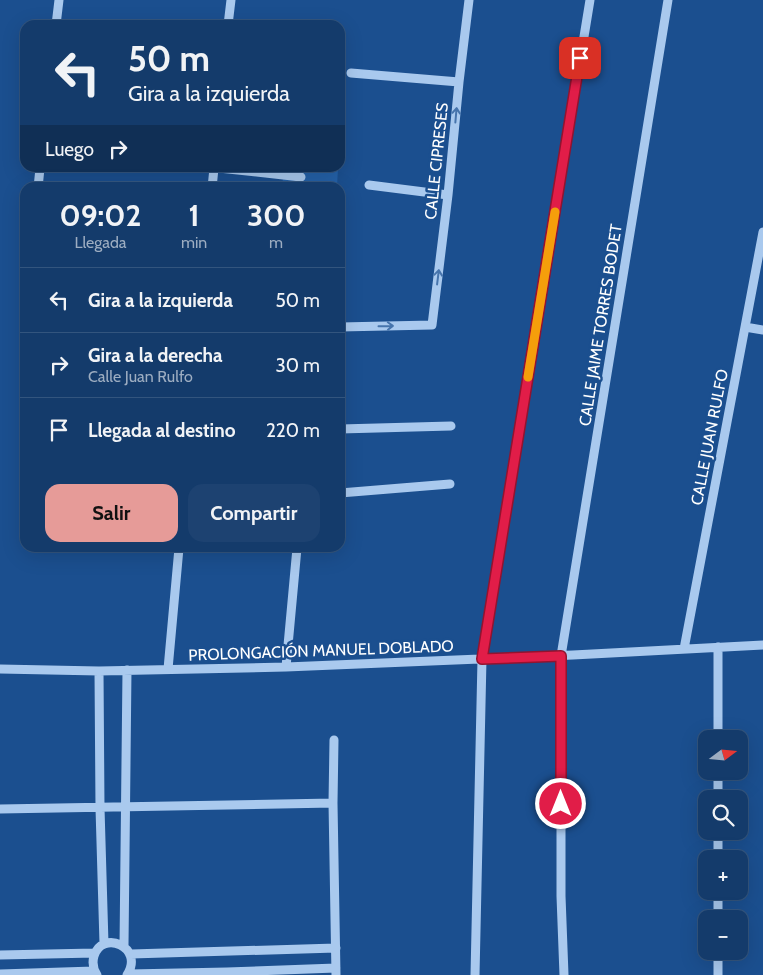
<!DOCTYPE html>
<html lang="es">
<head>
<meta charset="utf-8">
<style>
  body { margin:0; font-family:Cabin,sans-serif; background:#1d4271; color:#f1f3f6; height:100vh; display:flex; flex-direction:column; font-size:19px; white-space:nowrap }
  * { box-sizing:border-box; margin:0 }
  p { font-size:16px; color:#9dadc1 }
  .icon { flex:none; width:28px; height:28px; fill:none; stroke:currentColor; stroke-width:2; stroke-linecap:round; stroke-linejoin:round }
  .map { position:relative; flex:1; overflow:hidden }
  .sheet { position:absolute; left:20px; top:182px; width:325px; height:370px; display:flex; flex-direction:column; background:#143b6b; border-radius:15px; box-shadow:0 5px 20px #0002,0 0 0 1px #33557e }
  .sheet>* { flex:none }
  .guide { position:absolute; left:20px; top:20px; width:325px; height:152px; border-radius:15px; box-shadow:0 5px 20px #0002,0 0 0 1px #33557e; background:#143b6b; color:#f1f3f6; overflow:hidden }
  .needle { width:32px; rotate:74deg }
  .controls { position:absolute; left:698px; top:730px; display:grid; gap:10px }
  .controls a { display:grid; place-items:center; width:50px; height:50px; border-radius:10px; background:#143b6b; box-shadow:0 5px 20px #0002,0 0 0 1px #33557e; font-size:25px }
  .pin { position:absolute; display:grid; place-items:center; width:42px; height:42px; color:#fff; margin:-21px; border-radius:10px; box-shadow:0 2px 8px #0006 }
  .me { position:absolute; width:55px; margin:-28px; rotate:0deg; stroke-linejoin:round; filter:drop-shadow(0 0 4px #0008) }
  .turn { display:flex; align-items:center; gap:18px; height:105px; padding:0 25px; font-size:22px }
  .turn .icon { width:65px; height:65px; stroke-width:2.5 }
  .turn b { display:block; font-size:35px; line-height:42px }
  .then { display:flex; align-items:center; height:48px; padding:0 25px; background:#0003; gap:10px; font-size:19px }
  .eta { display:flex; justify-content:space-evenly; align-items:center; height:85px; text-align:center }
  .eta b { font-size:30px; font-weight:700; line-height:35px }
  .action { display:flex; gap:10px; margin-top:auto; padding:10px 25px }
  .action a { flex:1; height:58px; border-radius:15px; background:#e69b98; color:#111; font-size:20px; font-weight:700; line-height:58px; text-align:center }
  .action a+a { background:#1d4271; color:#f1f3f6 }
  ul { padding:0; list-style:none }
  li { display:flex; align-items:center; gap:15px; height:65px; padding:0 25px; border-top:1px solid #33557e }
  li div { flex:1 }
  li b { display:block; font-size:19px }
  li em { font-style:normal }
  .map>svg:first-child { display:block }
  .green { fill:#2461a8 }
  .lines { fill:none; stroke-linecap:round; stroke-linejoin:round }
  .minor { stroke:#a9c9ee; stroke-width:9 }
  .oneway { stroke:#4674ac }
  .route-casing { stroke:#92132f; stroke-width:12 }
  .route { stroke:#e11d48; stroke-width:9 }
  .slow { stroke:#f59e0b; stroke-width:9 }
  .labels { text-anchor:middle; stroke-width:5; stroke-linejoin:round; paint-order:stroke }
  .street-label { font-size:16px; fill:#fff; stroke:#1b4f8f }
</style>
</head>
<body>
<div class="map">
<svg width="763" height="975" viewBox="0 0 763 975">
  <rect width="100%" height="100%" fill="#1b4f8f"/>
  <!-- green -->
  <path class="green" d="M340 62H346L340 145Z
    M284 168H338L337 187 282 188Z"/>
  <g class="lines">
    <!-- minor -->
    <path class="minor" d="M56 25 59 0
      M228 25 231 0
      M351 73 459 82
      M219 168 301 177
      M369 185 448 195
      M38 188 40 168
      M212 188 214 168
      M340 327 432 325 448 195 459 82 469 0
      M745 327 763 330
      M340 429 451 426
      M340 493 450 484
      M718 647V739
      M684 649 763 232
      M286 667 297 548
      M0 669 99 671 286 667 573 655 763 645
      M168 669 179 548
      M99 671 100 808 104 944
      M334 740 333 803 336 975
      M718 771V799
      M0 809 333 803
      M718 831V859
      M718 891V919
      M124 946 127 670
      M718 951V975
      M131 954 336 948
      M0 955 95 953
      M0 974 94 971
      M129 974 227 972 336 968
      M97 975C93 969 92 963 94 956 102 929 145 947 127 975
      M475 975 482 659 590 0
      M564 975 561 896V656L668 0"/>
  </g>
  <!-- one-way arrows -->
  <defs><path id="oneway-shaft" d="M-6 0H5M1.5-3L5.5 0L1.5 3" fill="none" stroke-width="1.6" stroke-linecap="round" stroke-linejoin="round" transform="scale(1.25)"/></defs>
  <g class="oneway">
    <use href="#oneway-shaft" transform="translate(456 115) rotate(-85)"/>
    <use href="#oneway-shaft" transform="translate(438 277) rotate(-83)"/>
    <use href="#oneway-shaft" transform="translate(386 326) rotate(-1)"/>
  </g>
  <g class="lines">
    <!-- route casing -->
    <g class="route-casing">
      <path id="route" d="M561 804V656L482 659 580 58"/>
    </g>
    <!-- route -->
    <use href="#route" class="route"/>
    <!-- slow -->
    <path class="slow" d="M528 377 555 212"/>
  </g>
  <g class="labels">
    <!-- street labels -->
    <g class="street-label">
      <text transform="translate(436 161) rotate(-84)" y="6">CALLE CIPRESES</text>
      <text transform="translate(600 325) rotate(-81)" y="6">CALLE JAIME TORRES BODET</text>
      <text transform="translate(709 437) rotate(-79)" y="6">CALLE JUAN RULFO</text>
      <text transform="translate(321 650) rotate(-2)" y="6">PROLONGACIÓN MANUEL DOBLADO</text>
    </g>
  </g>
</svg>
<div class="controls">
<a><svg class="needle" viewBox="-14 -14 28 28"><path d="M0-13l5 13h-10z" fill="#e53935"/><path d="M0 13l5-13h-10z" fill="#9dadc1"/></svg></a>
<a><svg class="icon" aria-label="search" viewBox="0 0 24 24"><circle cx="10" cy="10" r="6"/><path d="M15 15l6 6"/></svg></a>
<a>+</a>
<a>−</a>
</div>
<div class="pin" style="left:580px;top:58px;background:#d93025"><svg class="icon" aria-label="arrive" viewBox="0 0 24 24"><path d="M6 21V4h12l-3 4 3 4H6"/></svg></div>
<svg class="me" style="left:561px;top:804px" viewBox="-20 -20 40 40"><circle r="17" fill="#e11d48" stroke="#fff" stroke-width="3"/><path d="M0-11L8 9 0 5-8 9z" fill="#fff"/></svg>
<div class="guide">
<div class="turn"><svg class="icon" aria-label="left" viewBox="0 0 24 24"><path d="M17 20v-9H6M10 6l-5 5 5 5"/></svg><div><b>50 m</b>Gira a la izquierda</div></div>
<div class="then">Luego<svg class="icon" aria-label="right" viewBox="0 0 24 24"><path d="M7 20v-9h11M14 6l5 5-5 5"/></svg></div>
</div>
<section class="sheet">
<div class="eta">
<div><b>09:02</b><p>Llegada</p></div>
<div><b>1</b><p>min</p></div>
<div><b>300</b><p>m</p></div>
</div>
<ul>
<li><svg class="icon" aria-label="left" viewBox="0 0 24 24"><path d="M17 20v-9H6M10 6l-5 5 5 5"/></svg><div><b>Gira a la izquierda</b></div><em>50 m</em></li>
<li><svg class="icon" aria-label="right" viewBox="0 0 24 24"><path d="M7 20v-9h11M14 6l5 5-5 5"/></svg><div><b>Gira a la derecha</b><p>Calle Juan Rulfo</p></div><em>30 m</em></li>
<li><svg class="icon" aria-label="arrive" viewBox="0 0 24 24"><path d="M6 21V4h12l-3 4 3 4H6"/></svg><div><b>Llegada al destino</b></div><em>220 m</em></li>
</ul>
<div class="action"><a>Salir</a><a>Compartir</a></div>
</section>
</div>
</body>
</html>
